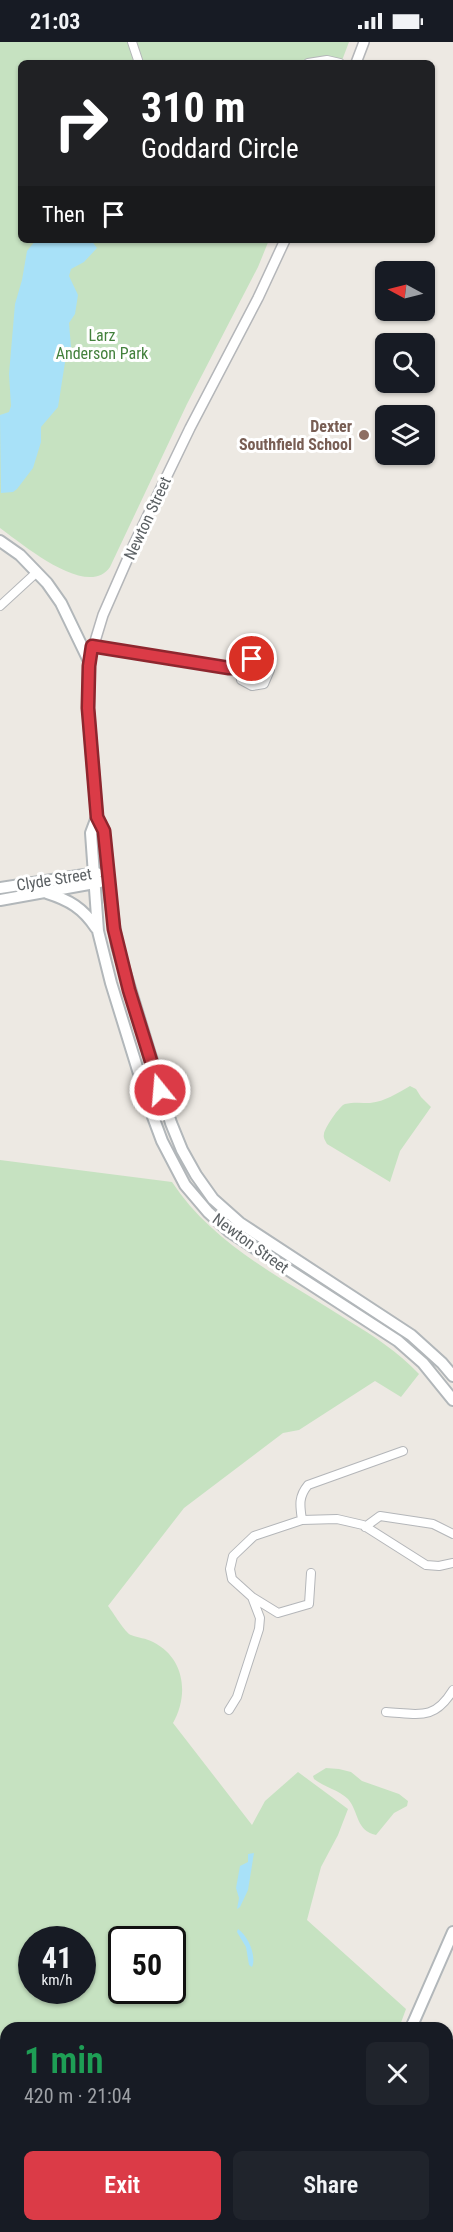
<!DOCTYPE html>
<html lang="en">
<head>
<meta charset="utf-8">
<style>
  body { margin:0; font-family:"Roboto Condensed",sans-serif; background:#20242c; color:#f1f3f6; height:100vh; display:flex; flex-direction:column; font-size:22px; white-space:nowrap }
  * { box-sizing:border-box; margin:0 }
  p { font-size:20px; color:#9ea1a6 }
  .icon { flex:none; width:33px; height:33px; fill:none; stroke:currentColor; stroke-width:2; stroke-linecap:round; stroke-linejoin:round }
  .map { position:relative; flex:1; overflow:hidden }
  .side { position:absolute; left:0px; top:1980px; width:453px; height:210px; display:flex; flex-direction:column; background:#171b24; border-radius:18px 18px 0 0; box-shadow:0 2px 4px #0004 }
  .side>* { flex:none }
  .guide { position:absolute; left:18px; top:18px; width:417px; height:183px; border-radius:9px; box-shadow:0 2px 4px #0004; background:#202124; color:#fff; overflow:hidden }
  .needle { width:39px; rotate:277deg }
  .controls { position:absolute; left:375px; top:219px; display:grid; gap:12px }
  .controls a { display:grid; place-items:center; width:60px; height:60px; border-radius:9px; background:#171b24; box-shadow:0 2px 4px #0004; font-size:30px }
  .speed { position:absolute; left:18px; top:1884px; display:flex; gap:12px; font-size:30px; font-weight:700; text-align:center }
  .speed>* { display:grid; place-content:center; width:78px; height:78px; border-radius:50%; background:#171b24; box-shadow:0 2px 4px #0004; line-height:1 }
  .speed small { font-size:15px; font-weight:400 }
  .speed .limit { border:3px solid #111; border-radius:9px; background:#fff; color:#111 }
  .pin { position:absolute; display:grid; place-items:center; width:51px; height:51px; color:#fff; margin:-26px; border:3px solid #fff; border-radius:50%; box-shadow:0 2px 6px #0007 }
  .me { position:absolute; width:66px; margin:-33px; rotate:343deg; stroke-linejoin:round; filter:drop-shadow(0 0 4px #0008) }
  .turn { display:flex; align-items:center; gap:21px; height:126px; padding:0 24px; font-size:27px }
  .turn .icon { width:78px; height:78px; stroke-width:2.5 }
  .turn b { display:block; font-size:42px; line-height:51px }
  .then { display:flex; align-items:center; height:57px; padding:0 24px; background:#0003; gap:12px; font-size:22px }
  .round { display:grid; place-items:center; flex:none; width:63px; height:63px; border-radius:9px; background:#20242c }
  .head { display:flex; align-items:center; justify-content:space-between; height:102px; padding:0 24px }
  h1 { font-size:36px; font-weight:600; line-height:45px; color:#1e9e55 }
  .cta { display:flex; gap:12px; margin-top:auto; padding:12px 24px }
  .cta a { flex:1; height:69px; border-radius:9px; background:#db3b47; color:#fff; font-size:24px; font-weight:600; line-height:69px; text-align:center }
  .cta a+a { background:#20242c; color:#f1f3f6 }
  .status { display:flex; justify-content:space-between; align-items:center; height:42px; padding:0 30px; background:#171b24; direction:ltr }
  .status svg { height:16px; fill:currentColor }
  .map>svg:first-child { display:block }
  .green { fill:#c6e2c1; fill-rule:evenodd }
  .water { fill:#a8e1f8 }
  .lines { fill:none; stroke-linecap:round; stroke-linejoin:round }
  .minor-casing { stroke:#b4b6b9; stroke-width:10 }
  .tertiary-casing { stroke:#b4b6b9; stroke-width:12 }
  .secondary-casing { stroke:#b2b7ba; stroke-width:14 }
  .minor { stroke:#fff; stroke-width:8 }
  .tertiary { stroke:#fff; stroke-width:9 }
  .secondary { stroke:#fff; stroke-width:10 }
  .route-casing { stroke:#8e262e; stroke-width:15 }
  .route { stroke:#db3b47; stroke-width:10 }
  .education-dot { fill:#8d6e63; stroke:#fff; stroke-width:2 }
  .labels { text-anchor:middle; stroke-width:6; stroke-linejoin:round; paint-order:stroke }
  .park-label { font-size:16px; fill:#43813c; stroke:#fff }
  .education-label { font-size:16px; font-weight:bold; fill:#785e54; stroke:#fff; text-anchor:end }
  .street-label { font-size:16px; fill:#5b6063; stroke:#fff }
</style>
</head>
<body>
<div class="status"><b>21:03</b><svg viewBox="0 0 49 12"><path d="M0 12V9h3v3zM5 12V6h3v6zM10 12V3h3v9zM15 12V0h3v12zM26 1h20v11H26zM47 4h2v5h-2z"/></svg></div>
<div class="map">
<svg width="453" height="2190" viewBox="0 0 453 2190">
  <rect width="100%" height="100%" fill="#ede9e3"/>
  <!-- green -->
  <path class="green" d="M0 0H349L341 21H21V198H269L258 225 187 362 110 525C88 558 21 501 0 486Z
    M410 1044 416 1047 421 1055 431 1065 400 1109 390 1140 327 1102C325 1098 323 1096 324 1092 324 1087 340 1063 345 1062 353 1060 362 1061 370 1061 386 1059 396 1052 410 1044Z
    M0 1118 172 1140C214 1204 286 1238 349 1279 374 1294 398 1310 419 1332L401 1355 375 1339 299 1388 283 1391 184 1466 108 1564C113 1570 125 1591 131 1593 138 1596 146 1596 153 1600 185 1616 189 1653 173 1681L252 1783 265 1759 298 1730 348 1767 338 1793 321 1825 307 1878 406 1967 399 1986H6V2184H338L337 2190H0ZM32 1898H82V1948H32ZM122 1898H172V1948H122Z
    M326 1726 339 1727 351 1730 362 1739 399 1752 408 1759 407 1764 394 1771 376 1793C356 1789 359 1770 348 1757 339 1748 324 1745 314 1737L313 1734Z"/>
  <!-- water -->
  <path class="water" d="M36 198H91L97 206 84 220 71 227 69 234 78 253 75 272 69 281 71 305 66 314 58 365 41 385V400L33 426 17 447 13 450 1 451 0 373 9 370 11 364 9 332 15 262 22 238 27 209Z
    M254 1811 248 1848 240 1865 237 1867 239 1856 236 1846 240 1824 248 1820V1812Z
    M238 1887C248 1894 257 1914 252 1925L249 1923 246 1905 237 1890Z"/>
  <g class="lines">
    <!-- minor casing -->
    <g class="minor-casing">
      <path id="minor" d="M132 0 139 21
        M308 21 327 18 340 21
        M0 564 37 530
        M92 604 229 626H239L252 617 267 618 270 628 264 642 252 644 241 638 239 626
        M302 1478C300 1464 298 1455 308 1443L403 1409
        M365 1485 380 1474 433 1482 453 1492
        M252 1555 232 1537 230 1527 233 1514 254 1494 302 1478 337 1477 363 1483 426 1523 439 1524 453 1521
        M229 1668 237 1655 259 1587 260 1576 252 1555 278 1571 309 1562 311 1531
        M386 1670C419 1672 434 1679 453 1648
        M412 1981 422 1986
        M447 1998 453 2000"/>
    </g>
    <!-- tertiary casing -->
    <g class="tertiary-casing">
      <path id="tertiary" d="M356 21 364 0
        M89 619 103 573 135 500 190 386 258 256 285 198
        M409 2184 417 2190"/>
    </g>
    <!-- secondary casing -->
    <g class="secondary-casing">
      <path id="secondary" d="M0 499 20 513 47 541 61 561 89 619 88 666 97 775 104 789 110 855 117 904 171 1081 182 1108 196 1133 213 1157 240 1181 411 1293 442 1321 453 1334
        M97 775 91 791 98 889 111 941 149 1064 162 1099 185 1143 208 1170 230 1190 398 1299 423 1321 453 1358
        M0 846 97 831
        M47 851C69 858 83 866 96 886
        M0 858 100 840
        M411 1986 453 1890
        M355 2190 357 2184"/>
    </g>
    <!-- minor -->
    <use href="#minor" class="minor"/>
    <!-- tertiary -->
    <use href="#tertiary" class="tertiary"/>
    <!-- secondary -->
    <use href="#secondary" class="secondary"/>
  </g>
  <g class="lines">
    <!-- route casing -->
    <g class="route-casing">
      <path id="route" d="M160 1048 129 948 114 887 104 789 97 775 88 666 89 624 92 604 229 626H239L252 617"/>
    </g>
    <!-- route -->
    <use href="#route" class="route"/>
  </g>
  <!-- markers -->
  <circle class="education-dot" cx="364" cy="393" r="6"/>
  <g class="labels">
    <!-- park labels -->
    <g class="park-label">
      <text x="102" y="299">Larz<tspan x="102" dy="18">Anderson Park</tspan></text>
    </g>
    <!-- education labels -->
    <g class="education-label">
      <text x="352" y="390">Dexter<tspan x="352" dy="18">Southfield School</tspan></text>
    </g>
    <!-- street labels -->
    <g class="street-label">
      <text transform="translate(147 476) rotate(-65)" y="6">Newton Street</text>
      <text transform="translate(54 837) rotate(-9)" y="6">Clyde Street</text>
      <text transform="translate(251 1201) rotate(36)" y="6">Newton Street</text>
    </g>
  </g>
</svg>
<div class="controls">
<a><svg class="needle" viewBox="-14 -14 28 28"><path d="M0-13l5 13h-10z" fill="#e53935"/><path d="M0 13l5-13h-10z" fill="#9ea1a6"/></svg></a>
<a><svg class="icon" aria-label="search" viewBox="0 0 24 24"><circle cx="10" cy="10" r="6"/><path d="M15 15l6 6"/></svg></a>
<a><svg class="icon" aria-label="layers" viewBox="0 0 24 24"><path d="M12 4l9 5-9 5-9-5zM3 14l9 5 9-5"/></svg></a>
</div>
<div class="speed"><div>41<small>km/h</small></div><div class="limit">50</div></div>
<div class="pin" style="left:252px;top:617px;background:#d93025"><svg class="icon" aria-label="arrive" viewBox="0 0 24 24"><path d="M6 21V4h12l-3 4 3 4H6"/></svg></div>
<svg class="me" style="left:160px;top:1048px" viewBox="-20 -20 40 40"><circle r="17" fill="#db3b47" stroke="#fff" stroke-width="3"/><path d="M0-11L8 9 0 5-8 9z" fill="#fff"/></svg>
<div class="guide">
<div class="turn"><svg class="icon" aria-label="right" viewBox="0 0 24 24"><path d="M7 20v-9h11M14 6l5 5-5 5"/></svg><div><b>310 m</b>Goddard Circle</div></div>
<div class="then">Then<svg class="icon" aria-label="arrive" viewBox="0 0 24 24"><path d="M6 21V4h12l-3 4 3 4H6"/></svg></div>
</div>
<section class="side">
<div class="head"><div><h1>1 min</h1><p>420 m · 21:04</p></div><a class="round"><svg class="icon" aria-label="close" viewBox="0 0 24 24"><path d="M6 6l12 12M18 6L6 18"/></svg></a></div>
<div class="cta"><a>Exit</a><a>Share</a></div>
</section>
</div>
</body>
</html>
